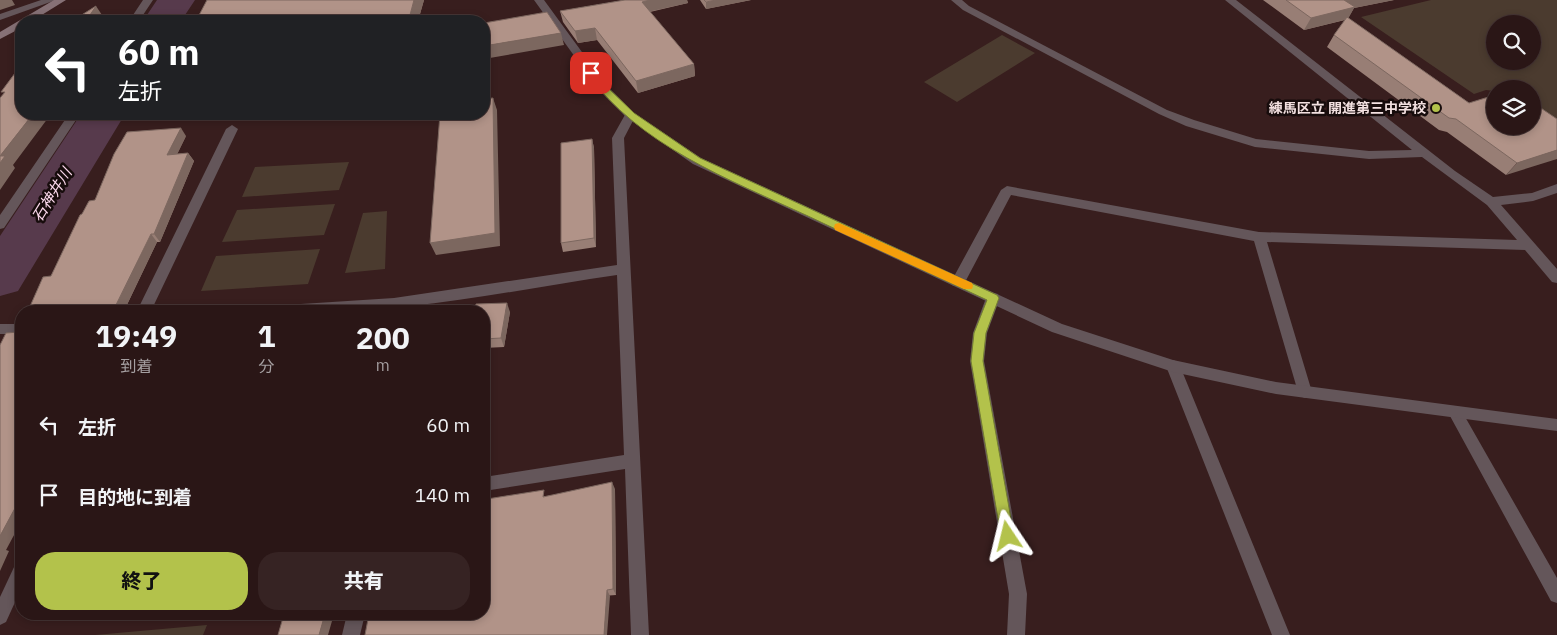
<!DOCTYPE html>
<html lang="ja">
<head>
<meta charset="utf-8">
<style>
  body { margin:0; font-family:"IBM Plex Sans","Noto Sans JP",sans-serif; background:#362323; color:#f1f3f6; height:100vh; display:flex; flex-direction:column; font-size:19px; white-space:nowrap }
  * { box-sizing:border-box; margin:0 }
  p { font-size:16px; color:#a59fa1 }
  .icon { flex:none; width:28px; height:28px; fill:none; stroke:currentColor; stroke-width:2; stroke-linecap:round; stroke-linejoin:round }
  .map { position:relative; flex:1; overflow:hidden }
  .details { position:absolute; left:15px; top:305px; width:475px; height:315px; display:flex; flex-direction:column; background:#2a1616; border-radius:20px; box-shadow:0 2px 8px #0003,0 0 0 1px #463535 }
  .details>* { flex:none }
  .guide { position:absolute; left:15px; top:15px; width:475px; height:105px; border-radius:20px; box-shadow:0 2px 8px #0003,0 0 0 1px #463535; background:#202124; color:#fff; overflow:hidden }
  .fabs { position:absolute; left:1486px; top:15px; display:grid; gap:10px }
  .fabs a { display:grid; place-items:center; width:55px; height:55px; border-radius:50%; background:#2a1616; box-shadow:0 2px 8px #0003,0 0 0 1px #463535; font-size:25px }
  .pin { position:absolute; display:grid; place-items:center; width:42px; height:42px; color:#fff; margin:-21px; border-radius:10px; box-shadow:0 2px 8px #0006 }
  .me { position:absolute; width:55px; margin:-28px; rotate:350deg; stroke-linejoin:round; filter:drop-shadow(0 0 4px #0008) }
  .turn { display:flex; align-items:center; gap:18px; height:105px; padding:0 20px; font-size:22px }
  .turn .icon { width:65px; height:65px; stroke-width:2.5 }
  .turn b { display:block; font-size:35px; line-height:42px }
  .eta { display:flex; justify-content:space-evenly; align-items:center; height:85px; text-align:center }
  .eta b { font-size:30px; font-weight:800; line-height:35px }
  .cta { display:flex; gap:10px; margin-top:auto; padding:10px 20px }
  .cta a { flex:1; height:58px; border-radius:20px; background:#b3c24b; color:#111; font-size:20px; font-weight:800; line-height:58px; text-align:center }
  .cta a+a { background:#362323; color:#f1f3f6 }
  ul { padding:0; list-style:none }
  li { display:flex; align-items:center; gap:15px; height:70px; padding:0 20px }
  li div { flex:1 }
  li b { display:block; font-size:19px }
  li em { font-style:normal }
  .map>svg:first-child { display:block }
  .green { fill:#4b3b2f; fill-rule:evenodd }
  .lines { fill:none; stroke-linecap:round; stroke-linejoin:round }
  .river { fill:#573a4c; fill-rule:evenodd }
  .minor { fill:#64565a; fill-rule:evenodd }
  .tertiary { fill:#64565a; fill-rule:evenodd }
  .secondary { fill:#867176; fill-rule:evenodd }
  .wall { fill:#987e75 }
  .shaded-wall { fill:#7c675f }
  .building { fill:#b19388; stroke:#7c675f }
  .route { fill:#b3c24b; stroke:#747e31 }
  .slow { fill:#f59e0b }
  .poi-dot { fill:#b3c24b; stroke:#170c0c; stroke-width:2 }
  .labels { text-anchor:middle; stroke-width:5; stroke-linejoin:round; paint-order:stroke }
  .poi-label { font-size:14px; font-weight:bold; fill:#f2e0e0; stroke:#170c0c; text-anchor:end }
  .water-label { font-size:15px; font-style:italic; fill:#fcd9ed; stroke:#170c0c }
</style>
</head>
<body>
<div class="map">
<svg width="1557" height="635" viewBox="0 0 1557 635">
  <rect width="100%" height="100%" fill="#381e1e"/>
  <!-- green -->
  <path class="green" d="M1431 0H1557V120L1533 109 1532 89H1495V91L1486 90 1474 94 1361 17ZM1495 24H1532V61H1495Z
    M1002 35 1035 53 957 102 924 82Z
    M349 162 339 190 242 197 255 167Z
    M335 204 324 235 222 242 237 210Z
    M387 211 385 269 345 273 363 213Z
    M320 249 308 284 201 291 216 256Z
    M207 625 203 635H95Z"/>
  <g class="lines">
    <!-- river -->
    <path class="river" d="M157 0H195L181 21H143Z
      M81 114H125L18 291 0 296V236Z"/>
    <!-- minor -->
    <path class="minor" d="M143 0H153L139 21H129Z
      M951 0H962L969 6 1167 110 1194 120 1256 139 1369 151 1412 150 1225 0H1236L1455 171 1493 197 1532 193 1557 184V193L1533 201 1501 205 1557 269V283L1552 282 1525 250 1267 242 1312 392 1310 396 1305 398 1300 396 1298 392 1254 241 1011 195 963 286H953L951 282 1001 190 1007 186 1259 232 1517 240 1487 205 1422 157 1369 159 1255 147 1186 126 1159 114 963 10Z
      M630 111 636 115 624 138 649 635H631L625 469 484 491V477L624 455 617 275C501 292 381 319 263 311L265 307 270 306 394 298 617 265 612 138 626 113Z
      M69 114H80L4 228 0 229V215Z
      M232 125 238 129 151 311H137L226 129Z
      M993 293 998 294 1000 298 987 333 984 361 1027 594 1025 635H1007L1009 594 970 361 973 333 986 298 988 294Z
      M0 324H21V334H0Z
      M1173 360 1178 362 1180 366 1290 635H1272L1166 366 1168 362Z
      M1455 406 1460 408 1557 578V603L1551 601 1450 416 1448 412 1450 408Z
      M21 563V589L6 622 0 625V597L15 565Z
      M347 614H365L360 635H342Z"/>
    <!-- tertiary -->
    <path class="tertiary" d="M41 0H56L0 20V14Z
      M534 0H544L606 85 634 113 701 158 1062 324 1173 360 1276 382 1557 419V431L1276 394 1173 372 1052 332 693 164 626 117 598 89Z"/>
    <!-- secondary -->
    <path class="secondary" d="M54 0H66L32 21H21V28L0 39V32Z"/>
  </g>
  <!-- wall -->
  <path class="wall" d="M424 0 418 21H196Z
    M625 0H687L688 3 650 12 694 64 695 76 638 93 597 40 578 43 563 22 560 11Z
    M700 0H751L706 9Z
    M1263 0H1394L1354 8 1348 18 1469 103 1557 119 1506 175 1447 132 1439 130 1327 47 1334 35 1345 20 1304 30Z
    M186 136 177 154 188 153 194 161 160 242H157L124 311H28L51 276 82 214 95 200Z
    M592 139 594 148 596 247 563 252 561 243Z
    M475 307 510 312 504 347 484 348V311Z
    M615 489 616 595 369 614 488 495 490 499 546 496Z"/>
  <!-- shaded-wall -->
  <path class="shaded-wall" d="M0 0H12L15 5 0 10Z
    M414 0H424L418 21H412L410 15Z
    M650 0H687L688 3 643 13 642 2Z
    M716 0H751L706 9V2Z
    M1343 0H1394L1354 8 1348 19 1304 30 1311 18Z
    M96 6 104 18 101 21H86Z
    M595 28 597 40 578 43 575 31Z
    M561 33 564 45 484 59V46Z
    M694 64 695 76 638 93 636 81Z
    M493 98 497 110 500 246 436 255 430 243Z
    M33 114H51L13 165 15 168 0 190V156Z
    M181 128 186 136 173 163 167 155Z
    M592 139 594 148 596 247 594 238Z
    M1557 150V159L1506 175 1517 163Z
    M188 153 194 161 160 242 154 234Z
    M151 234 157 242 124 311H113Z
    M507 303 510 312 504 347 501 338Z
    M612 482 615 489 616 595 613 589Z
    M21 497V522L6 550 9 551 0 571V536Z
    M607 590 610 596 607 635H604Z
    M325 614H334L328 635H319Z"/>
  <!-- building -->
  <path class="building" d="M207 0H414L410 15 289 21H196Z
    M625 0H650L642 2 694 64 636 81 595 28 575 31 560 11Z
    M704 0H716L706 2Z
    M1286 0H1344L1355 7 1311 18Z
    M96 6 86 21H72Z
    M547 12 561 33 484 46V23Z
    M1347 17 1469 103 1495 95V126H1532V102L1557 119V150L1517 163 1456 119 1449 118 1334 35Z
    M21 65V114H33L0 156H5L0 163V98L5 92H1Z
    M493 98 495 233 430 243 440 114H484V99Z
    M181 128 167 155 188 153 154 234H151L113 311H28L43 277 51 276 80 215 82 214 89 201 95 200 114 154 127 132Z
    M592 139 594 238 561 243V143Z
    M507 303 501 338 484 339V311H437L438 308 475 307 476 304Z
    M21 327V497L0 536V345L6 333 19 332Z
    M612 482 613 589 607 590 604 635H365L369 614H484V495H488L487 499 544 490 543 497Z
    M284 614H325L319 635H278Z"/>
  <!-- route -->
  <path class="route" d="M591 70 594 71 605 85 634 113 700 158 997 295 999 298 986 333 983 361 1014 536 1012 541 1008 542 1003 541 1001 536 971 361 974 333 987 300C927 272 867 244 808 216 730 180 638 145 587 73Z"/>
  <!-- slow -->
  <path class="slow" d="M839 223 972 283 973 286 972 289H964L835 230 834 227 835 224Z"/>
  <!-- markers -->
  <circle class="poi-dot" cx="1436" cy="108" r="5"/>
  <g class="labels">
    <!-- poi labels -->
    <g class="poi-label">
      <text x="1426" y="113">練馬区立 開進第三中学校</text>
    </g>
    <!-- water labels -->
    <g class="water-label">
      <text transform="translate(52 195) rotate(-58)" y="5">石神井川</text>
    </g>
  </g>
</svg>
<div class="fabs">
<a><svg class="icon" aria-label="search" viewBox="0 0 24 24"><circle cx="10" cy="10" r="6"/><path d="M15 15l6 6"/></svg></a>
<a><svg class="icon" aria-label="layers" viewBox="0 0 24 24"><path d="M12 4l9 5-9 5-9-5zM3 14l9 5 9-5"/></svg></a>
</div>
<div class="pin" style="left:591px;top:73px;background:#d93025"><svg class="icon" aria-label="arrive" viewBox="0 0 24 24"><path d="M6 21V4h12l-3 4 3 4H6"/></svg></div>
<svg class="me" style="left:1008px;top:536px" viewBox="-20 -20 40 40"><path d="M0-17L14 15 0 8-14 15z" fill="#b3c24b" stroke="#fff" stroke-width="4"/></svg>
<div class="guide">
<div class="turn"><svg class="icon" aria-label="left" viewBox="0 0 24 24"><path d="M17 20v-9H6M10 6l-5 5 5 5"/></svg><div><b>60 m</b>左折</div></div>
</div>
<section class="details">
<div class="eta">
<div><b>19:49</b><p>到着</p></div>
<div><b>1</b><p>分</p></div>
<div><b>200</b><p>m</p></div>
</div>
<ul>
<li><svg class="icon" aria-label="left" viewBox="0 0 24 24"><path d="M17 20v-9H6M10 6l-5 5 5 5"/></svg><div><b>左折</b></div><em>60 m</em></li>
<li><svg class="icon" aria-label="arrive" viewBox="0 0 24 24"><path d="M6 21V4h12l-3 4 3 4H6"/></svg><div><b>目的地に到着</b></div><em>140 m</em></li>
</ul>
<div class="cta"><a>終了</a><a>共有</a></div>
</section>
</div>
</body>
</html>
